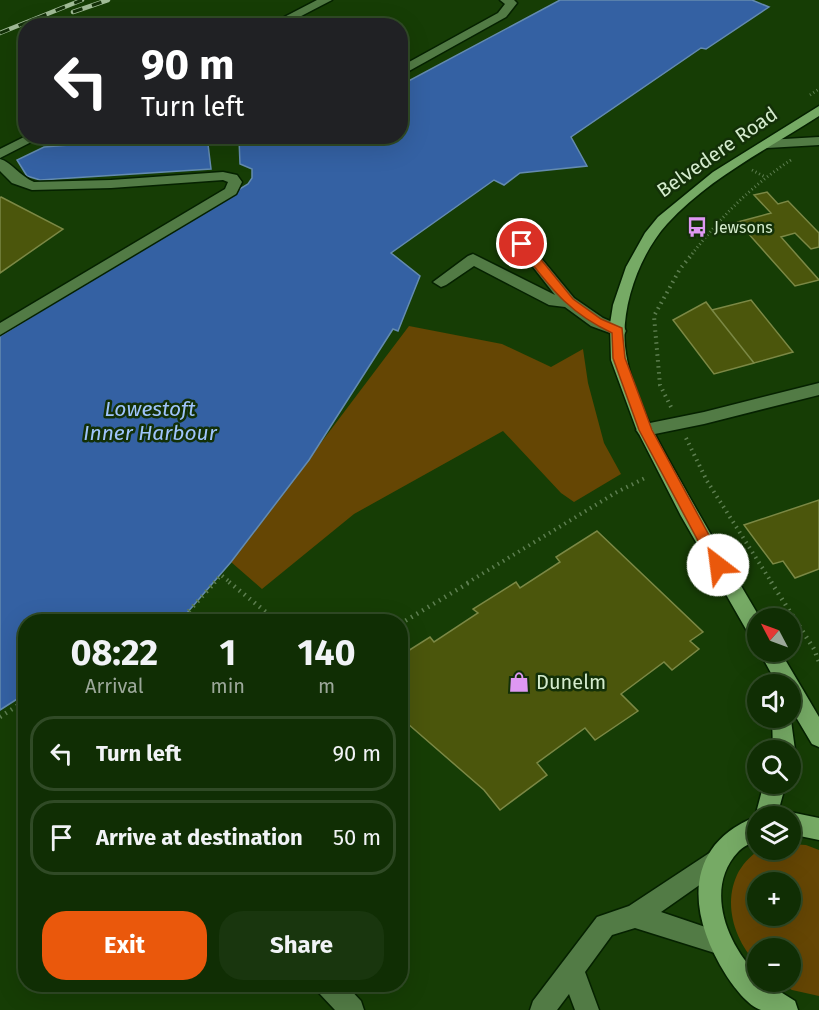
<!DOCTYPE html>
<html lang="en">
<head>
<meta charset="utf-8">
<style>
  body { margin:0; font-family:"Fira Sans",sans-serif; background:#19360e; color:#f1f3f6; height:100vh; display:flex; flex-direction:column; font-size:22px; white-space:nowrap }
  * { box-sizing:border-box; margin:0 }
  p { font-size:20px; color:#9ca89a }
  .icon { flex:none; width:33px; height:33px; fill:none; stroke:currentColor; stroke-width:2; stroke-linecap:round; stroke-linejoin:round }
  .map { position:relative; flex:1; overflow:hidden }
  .side { position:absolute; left:18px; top:614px; width:390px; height:378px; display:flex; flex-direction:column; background:#102e04; border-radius:24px; box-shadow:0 6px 24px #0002,0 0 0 2px #304a26 }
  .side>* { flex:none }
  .hud { position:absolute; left:18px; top:18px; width:390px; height:126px; border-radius:24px; box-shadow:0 6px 24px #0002,0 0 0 2px #304a26; background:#202124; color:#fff; overflow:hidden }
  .needle { width:39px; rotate:311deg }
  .fabs { position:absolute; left:747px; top:608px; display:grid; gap:12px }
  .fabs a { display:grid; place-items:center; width:54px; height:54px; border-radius:50%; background:#102e04; box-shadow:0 6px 24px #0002,0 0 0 2px #304a26; font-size:30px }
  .pin { position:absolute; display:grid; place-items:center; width:51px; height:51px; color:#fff; margin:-26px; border:3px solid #fff; border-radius:50%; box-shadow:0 2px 6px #0007 }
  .me { position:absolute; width:66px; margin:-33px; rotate:330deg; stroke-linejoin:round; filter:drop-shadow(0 0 4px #0008) }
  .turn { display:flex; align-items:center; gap:21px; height:126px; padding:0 24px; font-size:27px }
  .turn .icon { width:78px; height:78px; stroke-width:2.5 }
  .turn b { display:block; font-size:42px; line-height:51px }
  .eta { display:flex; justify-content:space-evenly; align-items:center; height:102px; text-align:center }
  .eta b { font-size:36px; font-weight:700; line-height:42px }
  .cta { display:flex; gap:12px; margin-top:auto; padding:12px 24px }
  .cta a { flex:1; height:69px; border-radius:24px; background:#ea580c; color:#fff; font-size:24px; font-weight:700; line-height:69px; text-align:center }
  .cta a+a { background:#19360e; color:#f1f3f6 }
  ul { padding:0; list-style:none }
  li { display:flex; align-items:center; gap:18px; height:75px; margin:0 12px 9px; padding:0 12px; border:3px solid #304a26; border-radius:24px }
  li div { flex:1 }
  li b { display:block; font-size:22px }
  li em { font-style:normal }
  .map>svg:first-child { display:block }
  .green { fill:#654604; fill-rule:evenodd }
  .water { fill:#3461a3; stroke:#648bb0; stroke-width:1.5 }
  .building { fill:#4b560c; stroke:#7b8845; stroke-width:1.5 }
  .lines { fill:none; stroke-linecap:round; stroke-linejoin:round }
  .minor-casing { stroke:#052100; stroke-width:3 }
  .highway-casing { stroke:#052100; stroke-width:3 }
  .path-far2 { stroke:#5d7e50; stroke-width:3; stroke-dasharray:1 3; stroke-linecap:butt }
  .path-far1 { stroke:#5d7e50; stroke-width:4; stroke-dasharray:1.5 4.5; stroke-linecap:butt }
  .path { stroke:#5d7e50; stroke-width:4.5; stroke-dasharray:1.5 5; stroke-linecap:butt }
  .minor { fill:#527b45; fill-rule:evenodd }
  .highway { fill:#76aa65; fill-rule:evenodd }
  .rail-casing { stroke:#a0bb96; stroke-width:4.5 }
  .rail { stroke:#133008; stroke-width:3; stroke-dasharray:10; stroke-linecap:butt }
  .route { fill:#ea580c; stroke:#983908; stroke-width:1.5 }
  .labels { text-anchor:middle; stroke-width:5; stroke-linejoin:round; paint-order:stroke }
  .far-poi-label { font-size:16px; fill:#d5ecce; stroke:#133008; text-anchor:start }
  .street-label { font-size:20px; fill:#d5ecce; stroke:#133008 }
  .poi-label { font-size:20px; fill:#d5ecce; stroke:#133008; text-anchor:start }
  .water-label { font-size:21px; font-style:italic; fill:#a0c5fc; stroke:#133008 }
</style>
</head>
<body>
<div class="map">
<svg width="819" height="1010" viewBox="0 0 819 1010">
  <rect width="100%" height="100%" fill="#163d05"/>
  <!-- green -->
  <path class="green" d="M409 326 502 344 551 367 583 349 588 383 604 443 621 474 574 502 561 493 503 431 354 514 262 589 231 562Z
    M791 844 806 845 819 850V996L792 990 777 981H790V948H758L757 964C734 940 722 902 739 871 744 863 753 852 763 849 771 847 782 849 790 849ZM758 882H790V915H758Z"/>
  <!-- water -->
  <path class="water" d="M560 0H752L769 7 706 49 701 48 571 137 587 166 520 173 504 185 494 180 391 253 420 276 398 331 393 329 309 460 231 562 180 621H26L25 694 0 710V336L248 184 252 178V169L240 164 239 139 400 136 401 85Z
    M207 136 211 169 40 180 27 176 17 160 44 147 172 137Z"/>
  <!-- building -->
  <path class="building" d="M767 192 778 204 788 201 819 233V247L811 249 795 233 781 237 819 280 795 286 738 222 771 213 754 195Z
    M1 197 63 229 0 273V198Z
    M751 300 793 352 754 363 712 310Z
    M706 302 712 310 754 363 714 374 673 320Z
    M819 500V569L795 578 783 561 773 564 744 525Z
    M597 531 703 632 690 641 699 649 672 670 664 662 621 694 638 711 595 740 585 728 537 763 547 775 500 810 484 790 400 717V656L430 637 434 642 478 613 473 609 516 582 520 588 560 562 556 557Z"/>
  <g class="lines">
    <!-- minor casing -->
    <g class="minor-casing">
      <path id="minor" d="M317 0H332L282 26H267Z
        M500 0H514L517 3 506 17 400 76V67L498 13 505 4Z
        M26 136H43L0 158V149Z
        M819 137V145L767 148 760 144 767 140Z
        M0 159C11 162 20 176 34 182L111 180 223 172 237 175 242 182 236 194 0 335V323L225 189 228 182 223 180 111 188 32 190 12 183 0 171Z
        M522 239 527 241 574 298 603 318 624 327 626 331 624 335 618 336 591 326 565 307 549 305 474 266 446 285 441 287 433 282 468 256 473 254 555 295 515 244Z
        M819 383V395L704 424 645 436 639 434 636 430 639 426 645 424 704 412Z
        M720 846 728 849 731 857 728 865 661 912 726 934 730 942 726 950 718 954 635 928 612 935 585 972 599 1010H575L569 994 557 1010H530L533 1001 597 917 629 906Z
        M316 984H345L361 1001 364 1010H335L319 993Z"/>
    </g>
    <!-- highway casing -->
    <g class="highway-casing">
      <path id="highway" d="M819 106V116C768 149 709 178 667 224 640 254 621 305 625 346 630 393 657 439 680 480 706 527 733 572 760 618H758V640L751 638 681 516 636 428 611 360 610 324 613 305 626 267 645 233 658 217 713 172Z
        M759 651H780L819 717V747L812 744 790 707V684H777Z
        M790 713 795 750 790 757V750H773L772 717H790Z
        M764 783H786L777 816H758V840C751 843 742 847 738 852 704 888 727 945 758 975V981H763L795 1001 798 1010C787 1010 772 1010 761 1010 748 1006 733 986 726 975 689 917 681 847 755 817Z
        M790 812 819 818V840L790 834V816H782Z"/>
    </g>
    <!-- path-far2 -->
    <path class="path-far2" d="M810 95 819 89
      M752 170 765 177
      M692 254C722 216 751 186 791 160"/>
    <!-- path-far1 -->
    <path class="path-far1" d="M671 407 660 385 654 316 680 269 693 253
      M686 438 707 481 772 583
      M214 583 221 575 231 583
      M467 583 617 492 647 477"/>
    <!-- path -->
    <path class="path" d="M229 582 277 621
      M771 582 814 649 819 662
      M180 621 215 582
      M400 624 470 582
      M0 717 26 700"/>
    <!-- minor -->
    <use href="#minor" class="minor"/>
    <!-- highway -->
    <use href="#highway" class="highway"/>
    <!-- rail casing -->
    <g class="rail-casing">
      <path id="rail" d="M73 12 108 0
        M0 33 82 0"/>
    </g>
    <!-- rail -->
    <use href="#rail" class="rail"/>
  </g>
  <!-- route -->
  <path class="route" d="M522 240 526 241 573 299 601 319 622 328 625 358 652 430 723 561 725 565 723 569H713L639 430 613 358 612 333C565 311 549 285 518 246L517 244Z"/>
  <!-- icons -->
  <defs>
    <g id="bus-bare" transform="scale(1.62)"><path d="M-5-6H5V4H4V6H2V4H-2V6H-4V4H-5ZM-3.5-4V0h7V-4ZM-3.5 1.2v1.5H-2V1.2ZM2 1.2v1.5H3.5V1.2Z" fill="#de98f2" stroke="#133008" stroke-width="2.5" paint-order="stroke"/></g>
    <g id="shop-bare" transform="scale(1.62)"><path d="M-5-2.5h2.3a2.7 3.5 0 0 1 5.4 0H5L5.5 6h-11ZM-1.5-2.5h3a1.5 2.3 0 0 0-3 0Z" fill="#de98f2" stroke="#133008" stroke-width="2.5" paint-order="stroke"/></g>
  </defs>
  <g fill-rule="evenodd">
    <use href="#bus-bare" x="697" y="227"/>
    <use href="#shop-bare" x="519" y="682"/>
  </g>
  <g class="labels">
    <!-- far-poi labels -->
    <g class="far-poi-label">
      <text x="714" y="233">Jewsons</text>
    </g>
    <!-- street labels -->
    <g class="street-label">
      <text transform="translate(717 152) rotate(-35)" y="7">Belvedere Road</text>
    </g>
    <!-- poi labels -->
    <g class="poi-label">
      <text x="536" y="689">Dunelm</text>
    </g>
    <!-- water labels -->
    <g class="water-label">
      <text x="150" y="416">Lowestoft<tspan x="150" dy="24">Inner Harbour</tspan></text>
    </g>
  </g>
</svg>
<div class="fabs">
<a><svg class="needle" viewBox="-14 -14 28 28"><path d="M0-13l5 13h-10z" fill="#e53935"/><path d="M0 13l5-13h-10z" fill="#9ca89a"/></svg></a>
<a><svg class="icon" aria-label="sound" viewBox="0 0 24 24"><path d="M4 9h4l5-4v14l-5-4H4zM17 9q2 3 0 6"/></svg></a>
<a><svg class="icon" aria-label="search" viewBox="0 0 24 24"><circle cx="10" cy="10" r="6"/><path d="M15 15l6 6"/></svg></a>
<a><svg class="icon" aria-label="layers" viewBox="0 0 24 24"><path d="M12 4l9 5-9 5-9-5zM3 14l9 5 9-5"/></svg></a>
<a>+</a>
<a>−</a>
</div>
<div class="pin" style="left:522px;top:244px;background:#d93025"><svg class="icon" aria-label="arrive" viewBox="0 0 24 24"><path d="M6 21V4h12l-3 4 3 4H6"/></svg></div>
<svg class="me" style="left:718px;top:565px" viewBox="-20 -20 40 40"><circle r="19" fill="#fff"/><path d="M0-13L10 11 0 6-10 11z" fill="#ea580c"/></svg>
<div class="hud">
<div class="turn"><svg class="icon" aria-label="left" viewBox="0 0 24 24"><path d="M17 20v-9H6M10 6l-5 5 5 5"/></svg><div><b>90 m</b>Turn left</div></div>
</div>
<section class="side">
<div class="eta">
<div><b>08:22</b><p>Arrival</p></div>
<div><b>1</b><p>min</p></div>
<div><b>140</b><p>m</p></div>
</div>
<ul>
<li><svg class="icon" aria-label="left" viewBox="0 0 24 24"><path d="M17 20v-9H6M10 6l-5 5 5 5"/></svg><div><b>Turn left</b></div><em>90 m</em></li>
<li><svg class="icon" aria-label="arrive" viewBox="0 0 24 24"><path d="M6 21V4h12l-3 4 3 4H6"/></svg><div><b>Arrive at destination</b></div><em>50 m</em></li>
</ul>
<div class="cta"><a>Exit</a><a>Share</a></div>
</section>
</div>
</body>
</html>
